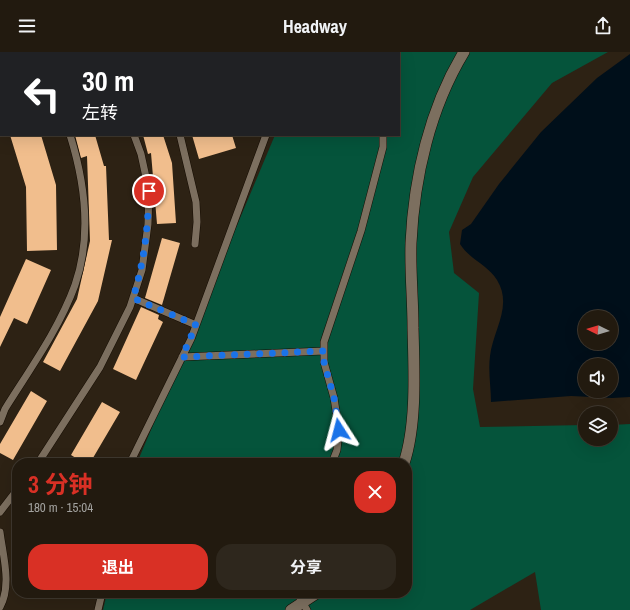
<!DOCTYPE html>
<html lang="zh">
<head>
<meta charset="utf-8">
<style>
  body { margin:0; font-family:"Archivo Narrow","Noto Sans SC",sans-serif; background:#2e271d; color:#f1f3f6; height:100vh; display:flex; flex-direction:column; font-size:15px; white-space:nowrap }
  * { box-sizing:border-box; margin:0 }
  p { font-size:13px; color:#a2a19e }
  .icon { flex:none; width:22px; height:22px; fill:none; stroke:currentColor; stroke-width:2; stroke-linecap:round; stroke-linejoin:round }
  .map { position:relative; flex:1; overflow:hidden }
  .details { position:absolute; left:12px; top:406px; width:400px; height:140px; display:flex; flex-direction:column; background:#221a0f; border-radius:16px; box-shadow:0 4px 16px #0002,0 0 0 1px #3f382f }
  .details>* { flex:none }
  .banner { position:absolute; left:0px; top:0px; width:400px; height:84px; box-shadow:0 4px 16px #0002,0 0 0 1px #3f382f; background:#202124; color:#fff; overflow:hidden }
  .needle { width:26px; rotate:275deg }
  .fabs { position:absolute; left:578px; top:258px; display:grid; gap:8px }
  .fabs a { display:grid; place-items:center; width:40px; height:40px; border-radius:50%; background:#221a0f; box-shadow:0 4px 16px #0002,0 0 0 1px #3f382f; font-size:20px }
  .pin { position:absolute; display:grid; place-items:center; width:34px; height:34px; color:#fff; margin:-17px; border:2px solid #fff; border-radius:50%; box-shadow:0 1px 4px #0007 }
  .me { position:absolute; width:44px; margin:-22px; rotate:351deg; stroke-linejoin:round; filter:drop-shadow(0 0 3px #0008) }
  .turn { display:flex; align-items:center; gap:14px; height:84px; padding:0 16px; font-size:18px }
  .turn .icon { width:52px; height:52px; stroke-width:2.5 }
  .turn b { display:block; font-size:28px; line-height:34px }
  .round { display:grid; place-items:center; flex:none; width:42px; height:42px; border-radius:16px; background:#2e271d }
  .head { display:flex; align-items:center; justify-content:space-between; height:68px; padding:0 16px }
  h1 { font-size:24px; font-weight:700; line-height:30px; color:#d93025 }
  .button { display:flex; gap:8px; margin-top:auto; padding:8px 16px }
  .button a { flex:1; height:46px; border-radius:16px; background:#d93025; color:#fff; font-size:16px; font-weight:700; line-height:46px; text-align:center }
  .button a+a { background:#2e271d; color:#f1f3f6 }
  header { display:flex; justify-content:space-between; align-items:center; height:52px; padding:0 16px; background:#221a0f; font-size:18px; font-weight:700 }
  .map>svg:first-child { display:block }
  .green { fill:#05543b }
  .water { fill:#000f1a; fill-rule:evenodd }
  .building { fill:#f1be8d }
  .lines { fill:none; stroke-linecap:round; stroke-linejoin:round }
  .service-casing { stroke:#150c02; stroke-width:8 }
  .minor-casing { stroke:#150c02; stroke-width:12 }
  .service { stroke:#7c6f5f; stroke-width:7 }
  .minor { stroke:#7c6f5f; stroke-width:11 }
  .route { stroke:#1a73e8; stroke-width:7; stroke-dasharray:0 12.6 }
</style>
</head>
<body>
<header><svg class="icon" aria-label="menu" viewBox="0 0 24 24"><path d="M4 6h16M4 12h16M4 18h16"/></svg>Headway<svg class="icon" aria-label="share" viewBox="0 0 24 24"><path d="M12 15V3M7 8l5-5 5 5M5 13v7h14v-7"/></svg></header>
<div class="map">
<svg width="630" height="558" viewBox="0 0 630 558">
  <rect width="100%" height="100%" fill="#2d2214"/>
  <!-- green -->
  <path class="green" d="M301 0H608L552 31 473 125 449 180 454 221 479 241 473 337 480 375 585 373V387H611V373L630 372V558H541L535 520 470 558H103L107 541H407V411H137L275 83H399V1Z"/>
  <!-- water -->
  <path class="water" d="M630 2V345L612 346 571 344 491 350C491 336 488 319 490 304 493 278 513 254 497 228 488 213 469 207 460 192L462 178 471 172 499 132 541 80 597 26ZM585 265H611V291H585ZM585 313H611V339H585Z"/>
  <!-- building -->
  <path class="building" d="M10 83H41L56 133 57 198 27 199 26 135Z
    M75 83H95L104 114H106L109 188H112L98 249 60 319 43 310 77 247 90 189 87 104 81 106Z
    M143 83H163L172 111 176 171 157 172 151 101 148 102Z
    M192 83H232L236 96 199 107Z
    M162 186 180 191 162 253 145 246Z
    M26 207 51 218 27 272 14 266 0 295V265Z
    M141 255 159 263 158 267 163 270 136 328 113 317Z
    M31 339 47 349 13 408 0 401V392Z
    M102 350 120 360 90 411H84L71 403Z"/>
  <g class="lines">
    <!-- service casing -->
    <g class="service-casing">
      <path id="service" d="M28 0V1
        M99 0V1
        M151 0V1
        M294 1V0
        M383 1V0
        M180 83 196 150 197 170 195 192
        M133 246 196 273
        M182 305 324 299
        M0 370 5 357C30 317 59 277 75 233 92 184 85 131 70 83
        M38 411 100 315 130 255 142 218 148 172 149 139 141 102 134 83
        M130 411 191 287 266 83
        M332 411 337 398 339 378 334 346 324 310V290L361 179 383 95V83
        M0 460 17 438
        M0 480C3 504 12 533 0 555
        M297 541 307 558
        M98 558 102 541"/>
    </g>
    <!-- minor casing -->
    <g class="minor-casing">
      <path id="minor" d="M404 411C417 372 414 317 413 276 413 247 410 219 411 191 414 125 430 56 464 0
        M291 558 317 541"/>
    </g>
    <!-- service -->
    <use href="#service" class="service"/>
    <!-- minor -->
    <use href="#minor" class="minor"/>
  </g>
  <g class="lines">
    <!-- route -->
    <path class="route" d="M149 139C148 176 144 211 133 246L196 273 182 305 324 299V310L334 346 339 378"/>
  </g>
</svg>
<div class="fabs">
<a><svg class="needle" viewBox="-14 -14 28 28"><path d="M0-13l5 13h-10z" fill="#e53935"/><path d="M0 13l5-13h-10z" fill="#a2a19e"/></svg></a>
<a><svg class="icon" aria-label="sound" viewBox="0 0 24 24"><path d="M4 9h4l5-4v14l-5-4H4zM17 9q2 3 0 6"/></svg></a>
<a><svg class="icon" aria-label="layers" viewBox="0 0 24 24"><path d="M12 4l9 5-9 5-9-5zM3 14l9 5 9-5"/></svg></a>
</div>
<div class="pin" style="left:149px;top:139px;background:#d93025"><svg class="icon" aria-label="arrive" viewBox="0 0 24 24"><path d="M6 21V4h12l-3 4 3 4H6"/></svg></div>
<svg class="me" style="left:339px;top:378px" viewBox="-20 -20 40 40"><path d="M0-17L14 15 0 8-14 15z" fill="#1a73e8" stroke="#fff" stroke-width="4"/></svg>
<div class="banner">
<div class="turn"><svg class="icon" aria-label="left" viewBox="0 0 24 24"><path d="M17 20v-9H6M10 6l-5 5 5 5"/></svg><div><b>30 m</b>左转</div></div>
</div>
<section class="details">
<div class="head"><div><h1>3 分钟</h1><p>180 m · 15:04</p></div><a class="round" style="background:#d93025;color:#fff"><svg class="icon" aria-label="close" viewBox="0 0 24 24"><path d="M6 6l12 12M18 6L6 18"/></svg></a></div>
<div class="button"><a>退出</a><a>分享</a></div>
</section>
</div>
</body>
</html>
